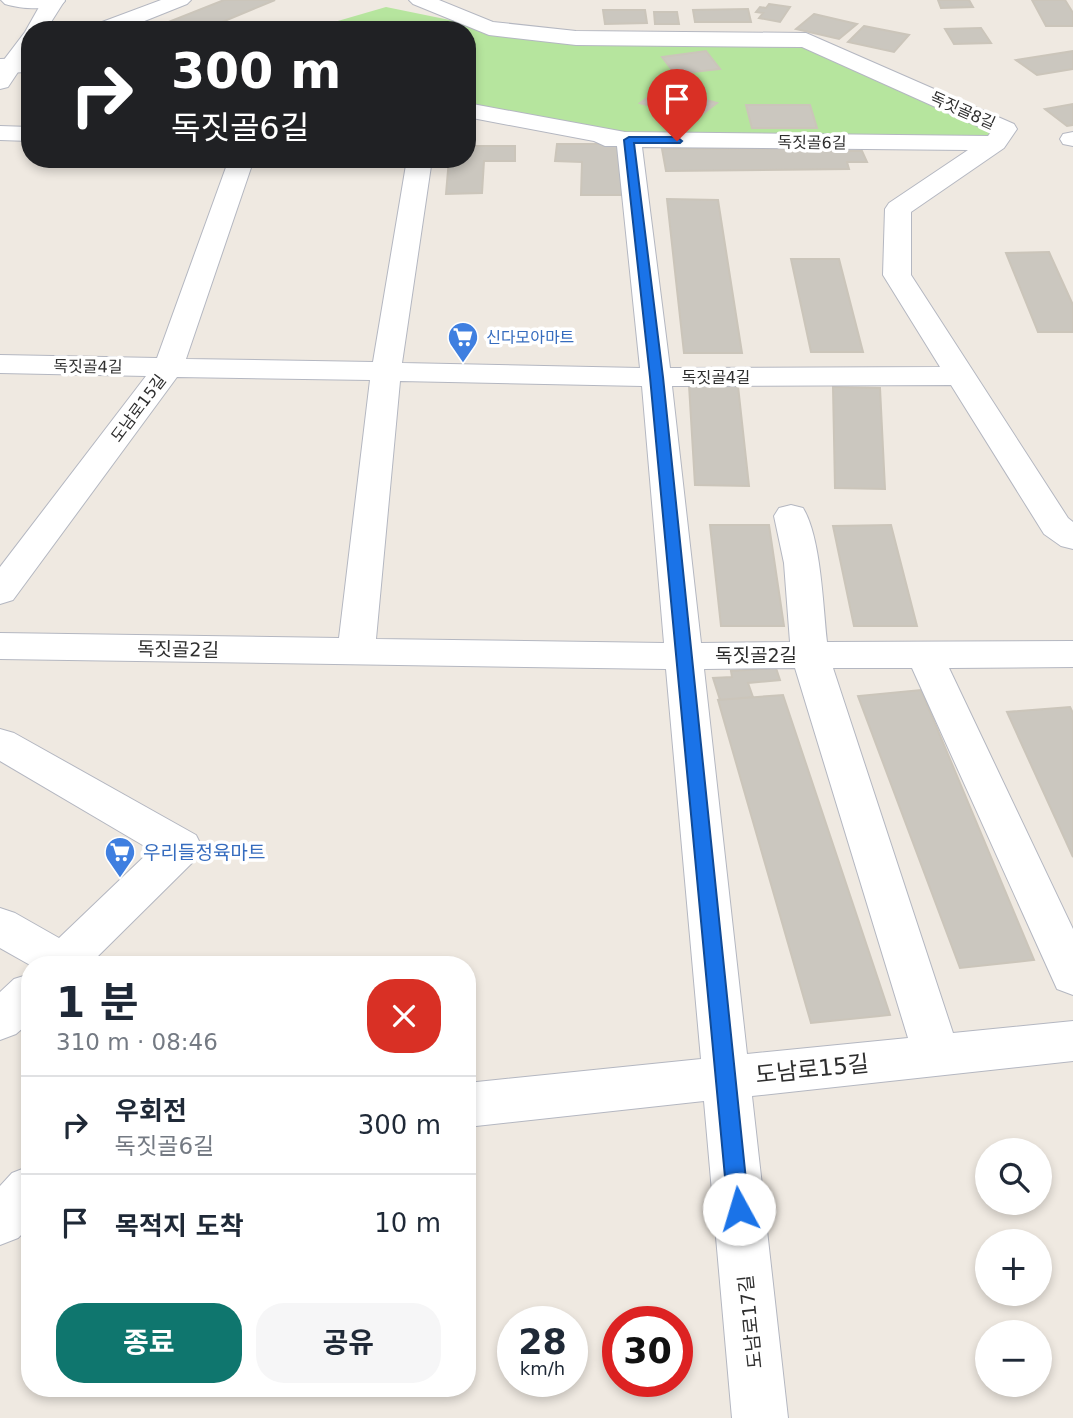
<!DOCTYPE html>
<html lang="ko">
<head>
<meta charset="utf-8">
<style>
  body { margin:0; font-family:"DejaVu Sans","Noto Sans KR",sans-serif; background:#f6f6f7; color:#1f2937; height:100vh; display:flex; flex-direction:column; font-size:26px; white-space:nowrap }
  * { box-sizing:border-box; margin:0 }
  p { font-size:23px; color:#747a83 }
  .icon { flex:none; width:38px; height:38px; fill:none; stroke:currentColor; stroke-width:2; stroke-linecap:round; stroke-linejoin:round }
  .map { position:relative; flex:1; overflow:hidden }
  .side { position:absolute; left:21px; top:956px; width:455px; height:441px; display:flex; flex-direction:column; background:#fff; border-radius:28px; box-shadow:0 4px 10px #0003 }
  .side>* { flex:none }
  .banner { position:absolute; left:21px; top:21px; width:455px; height:147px; border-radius:28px; box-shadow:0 4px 10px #0003; background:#202124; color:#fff; overflow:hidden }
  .fabs { position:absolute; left:975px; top:1138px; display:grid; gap:14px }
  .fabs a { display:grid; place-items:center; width:77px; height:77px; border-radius:50%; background:#fff; box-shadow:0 4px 10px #0003; font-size:35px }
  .speed { position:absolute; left:497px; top:1306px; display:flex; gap:14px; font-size:35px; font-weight:700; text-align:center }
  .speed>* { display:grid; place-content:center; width:91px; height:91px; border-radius:50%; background:#fff; box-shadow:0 4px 10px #0003; line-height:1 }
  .speed small { font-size:18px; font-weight:400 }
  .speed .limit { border:10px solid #d22; background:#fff; color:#111 }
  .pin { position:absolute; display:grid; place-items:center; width:60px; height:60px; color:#fff; margin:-72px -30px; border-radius:50% 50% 50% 0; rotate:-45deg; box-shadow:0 0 7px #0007 }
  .pin .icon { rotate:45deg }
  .me { position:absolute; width:77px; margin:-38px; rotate:354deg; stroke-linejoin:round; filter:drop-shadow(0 0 5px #0008) }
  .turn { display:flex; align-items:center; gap:24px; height:147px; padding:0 35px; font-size:32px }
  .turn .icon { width:91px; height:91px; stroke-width:2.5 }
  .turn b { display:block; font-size:49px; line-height:60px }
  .round { display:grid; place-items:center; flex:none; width:74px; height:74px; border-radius:28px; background:#f6f6f7 }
  .summary { display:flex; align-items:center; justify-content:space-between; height:119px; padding:0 35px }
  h1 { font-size:42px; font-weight:700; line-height:52px }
  .action { display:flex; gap:14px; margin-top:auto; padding:14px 35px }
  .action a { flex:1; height:80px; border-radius:28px; background:#0f766e; color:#fff; font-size:28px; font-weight:700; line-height:80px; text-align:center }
  .action a+a { background:#f6f6f7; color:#1f2937 }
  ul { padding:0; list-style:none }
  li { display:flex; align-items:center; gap:21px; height:98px; padding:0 35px; border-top:2px solid #e0e1e3 }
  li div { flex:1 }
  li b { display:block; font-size:26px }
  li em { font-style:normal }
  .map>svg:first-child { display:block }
  .green { fill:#b6e59e }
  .building { fill:#cbc7bf; stroke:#cbc5ba; stroke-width:2 }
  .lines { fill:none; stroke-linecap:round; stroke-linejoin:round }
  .street-casing { stroke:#b4b7c1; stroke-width:2 }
  .secondary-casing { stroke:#b4b7c1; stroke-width:2 }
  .street { fill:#fff; fill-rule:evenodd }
  .secondary { fill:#fff; fill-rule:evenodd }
  .route { fill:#1a73e8; stroke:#114b97; stroke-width:2 }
  .labels { text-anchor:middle; stroke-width:7; stroke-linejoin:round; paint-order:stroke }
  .far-street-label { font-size:16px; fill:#2e2e2e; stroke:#fff }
  .far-shop-label { font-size:16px; fill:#366cbe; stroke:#fff; text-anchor:start }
  .street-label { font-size:19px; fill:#2e2e2e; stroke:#fff }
  .shop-label { font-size:19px; fill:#366cbe; stroke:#fff; text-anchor:start }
  .near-street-label { font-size:23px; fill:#2e2e2e; stroke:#fff }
</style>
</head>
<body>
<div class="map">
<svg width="1073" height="1418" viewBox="0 0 1073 1418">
  <rect width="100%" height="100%" fill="#efe9e1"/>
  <!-- green -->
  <path class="green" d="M386 7 489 28 576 38 806 40 1005 129 995 143 629 140 467 112V30H249L266 23 324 25Z"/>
  <!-- building -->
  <path class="building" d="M224 0H275L203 30H126L139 25 151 29Z
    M938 0H969L973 7 941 8Z
    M1032 0H1065L1073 13V26H1046Z
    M769 4 790 7 780 22 759 18 763 13 756 12 760 7 766 8Z
    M748 9 751 22H695L693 10Z
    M603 10H645L647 23 605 24Z
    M654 12H677L679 24H655Z
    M814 14 857 24 839 39 796 29Z
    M864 26 909 35 894 52 848 42Z
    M981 28 991 43 954 44 945 29Z
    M706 51 720 69 675 74 662 57Z
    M1073 51V69L1037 75 1016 60Z
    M661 88 717 103 696 119 640 103Z
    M1073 104V125L1067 126 1045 109Z
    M746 105H810L817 128H752Z
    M557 144H611L624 149V195H581L582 162 555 161Z
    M467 146H515V161H484L482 193 446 194 449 159H467Z
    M847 148 849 151H862L867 162H847L849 169 666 171 662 149Z
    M667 199 718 200 742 353H684Z
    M1049 252 1073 305V332H1038L1006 253Z
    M791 259H839L863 352H811Z
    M689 385 738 386 749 486 695 485Z
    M833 387 880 388 885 489 835 488Z
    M710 525H769L784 626H721Z
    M891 525 917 626H854L833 526Z
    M776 668 780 680 748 683 753 697 720 700 713 678 732 677 731 671Z
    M921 690 1034 960 960 968 858 696Z
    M783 695 890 1015 811 1023 718 700Z
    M1070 707 1073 713V857L1007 712Z"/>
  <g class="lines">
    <!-- street casing -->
    <g class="street-casing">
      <path id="street" d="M1 0H64L65 1 61 5C45 10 21 9 5 4Z
        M161 0H191L187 4 122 30H91L94 25Z
        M409 0H439L493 22 576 31 806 33 1014 124 1017 129 1004 148 911 212V275L1068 518 1073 522V549L1061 546 1044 534 951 385 672 386 701 643 790 642 784 563 774 516 779 508 791 505 803 508C821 537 823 607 827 642L1073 641V667L949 668 1073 929V995L1057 989 912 668H833L953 1033 1073 1021V1061L752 1096 788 1418H732L704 1101 467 1127V1083L701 1059 666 669 0 659V633L339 638 370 380 177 377 13 600 0 604V567L146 376 0 373V355L157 358 229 159H254L186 359 373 362 407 159H432L402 363 640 368 617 146H605L594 141 467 117V103L625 132 988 136 991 132 802 47 576 45 489 35 413 4ZM642 147 968 150 889 203 885 209 883 275 940 367 670 368ZM400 381 642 386 664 643 376 639ZM795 668 908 1038 747 1054 704 669Z
        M30 58V72L0 73V59Z
        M0 126 30 127V141L0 140Z
        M1073 132V146L1063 144 1060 139 1063 134Z
        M0 729 14 733 196 835 202 847 196 859 90 964 30 965 0 948V908L15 913 59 938 151 850 0 761Z
        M30 974V1022L16 1034 0 1040V992L14 979Z
        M30 1166V1226L18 1238 0 1245V1186L12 1173Z"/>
    </g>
    <!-- secondary casing -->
    <g class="secondary-casing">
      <path id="secondary" d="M43 0H65L46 30H30V54L8 87 0 89V65L25 32Z"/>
    </g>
    <!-- street -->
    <use href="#street" class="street"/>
    <!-- secondary -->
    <use href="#secondary" class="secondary"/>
  </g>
  <!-- route -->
  <path class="route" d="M677 137 682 141 680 143H634L663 377 749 1209 746 1216 739 1219 731 1216 728 1209 650 377 624 140 629 137Z"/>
  <!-- icons -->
  <defs>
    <g id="supermarket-pin" transform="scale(1.575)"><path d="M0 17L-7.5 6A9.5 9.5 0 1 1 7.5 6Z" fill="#3f7fe0" stroke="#fff"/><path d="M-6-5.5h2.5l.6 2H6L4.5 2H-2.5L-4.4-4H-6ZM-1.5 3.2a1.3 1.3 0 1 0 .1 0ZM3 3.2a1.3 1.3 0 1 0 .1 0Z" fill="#fff"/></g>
  </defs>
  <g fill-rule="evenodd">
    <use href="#supermarket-pin" x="463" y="337"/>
    <use href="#supermarket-pin" x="120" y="852"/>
  </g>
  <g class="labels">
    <!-- far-street labels -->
    <g class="far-street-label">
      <text transform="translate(963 110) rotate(24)" y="6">독짓골8길</text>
      <text transform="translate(812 142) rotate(1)" y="6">독짓골6길</text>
      <text transform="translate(88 366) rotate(1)" y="6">독짓골4길</text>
      <text x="716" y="383">독짓골4길</text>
      <text transform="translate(138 408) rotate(-53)" y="6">도남로15길</text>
    </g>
    <!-- far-shop labels -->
    <g class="far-shop-label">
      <text x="486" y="343">신다모아마트</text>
    </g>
    <!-- street labels -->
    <g class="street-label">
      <text transform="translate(178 649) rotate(1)" y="7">독짓골2길</text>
      <text x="756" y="662">독짓골2길</text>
      <text transform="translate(750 1322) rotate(-96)" y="7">도남로17길</text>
    </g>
    <!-- shop labels -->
    <g class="shop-label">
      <text x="143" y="859">우리들정육마트</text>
    </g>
    <!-- near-street labels -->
    <g class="near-street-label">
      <text transform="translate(812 1069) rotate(-6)" y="8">도남로15길</text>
    </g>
  </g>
</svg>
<div class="fabs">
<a><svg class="icon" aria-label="search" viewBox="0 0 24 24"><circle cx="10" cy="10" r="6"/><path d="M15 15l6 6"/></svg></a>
<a>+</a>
<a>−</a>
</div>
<div class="speed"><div>28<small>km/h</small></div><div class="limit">30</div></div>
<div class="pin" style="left:677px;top:141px;background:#d93025"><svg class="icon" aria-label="arrive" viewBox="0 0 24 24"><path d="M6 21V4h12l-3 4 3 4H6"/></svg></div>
<svg class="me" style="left:739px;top:1209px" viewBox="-20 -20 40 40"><circle r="19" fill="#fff"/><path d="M0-13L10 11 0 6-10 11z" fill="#1a73e8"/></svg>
<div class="banner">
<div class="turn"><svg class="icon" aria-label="right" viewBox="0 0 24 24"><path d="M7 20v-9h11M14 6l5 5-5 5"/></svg><div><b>300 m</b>독짓골6길</div></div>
</div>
<section class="side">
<div class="summary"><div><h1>1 분</h1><p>310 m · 08:46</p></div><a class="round" style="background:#d93025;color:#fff"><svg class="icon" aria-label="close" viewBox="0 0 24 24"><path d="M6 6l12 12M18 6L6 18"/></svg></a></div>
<ul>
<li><svg class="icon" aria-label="right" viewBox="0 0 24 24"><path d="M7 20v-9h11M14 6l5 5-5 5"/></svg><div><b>우회전</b><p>독짓골6길</p></div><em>300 m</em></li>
<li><svg class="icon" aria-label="arrive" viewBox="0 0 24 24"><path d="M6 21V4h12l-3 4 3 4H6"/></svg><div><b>목적지 도착</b></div><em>10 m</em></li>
</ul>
<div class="action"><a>종료</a><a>공유</a></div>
</section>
</div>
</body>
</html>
